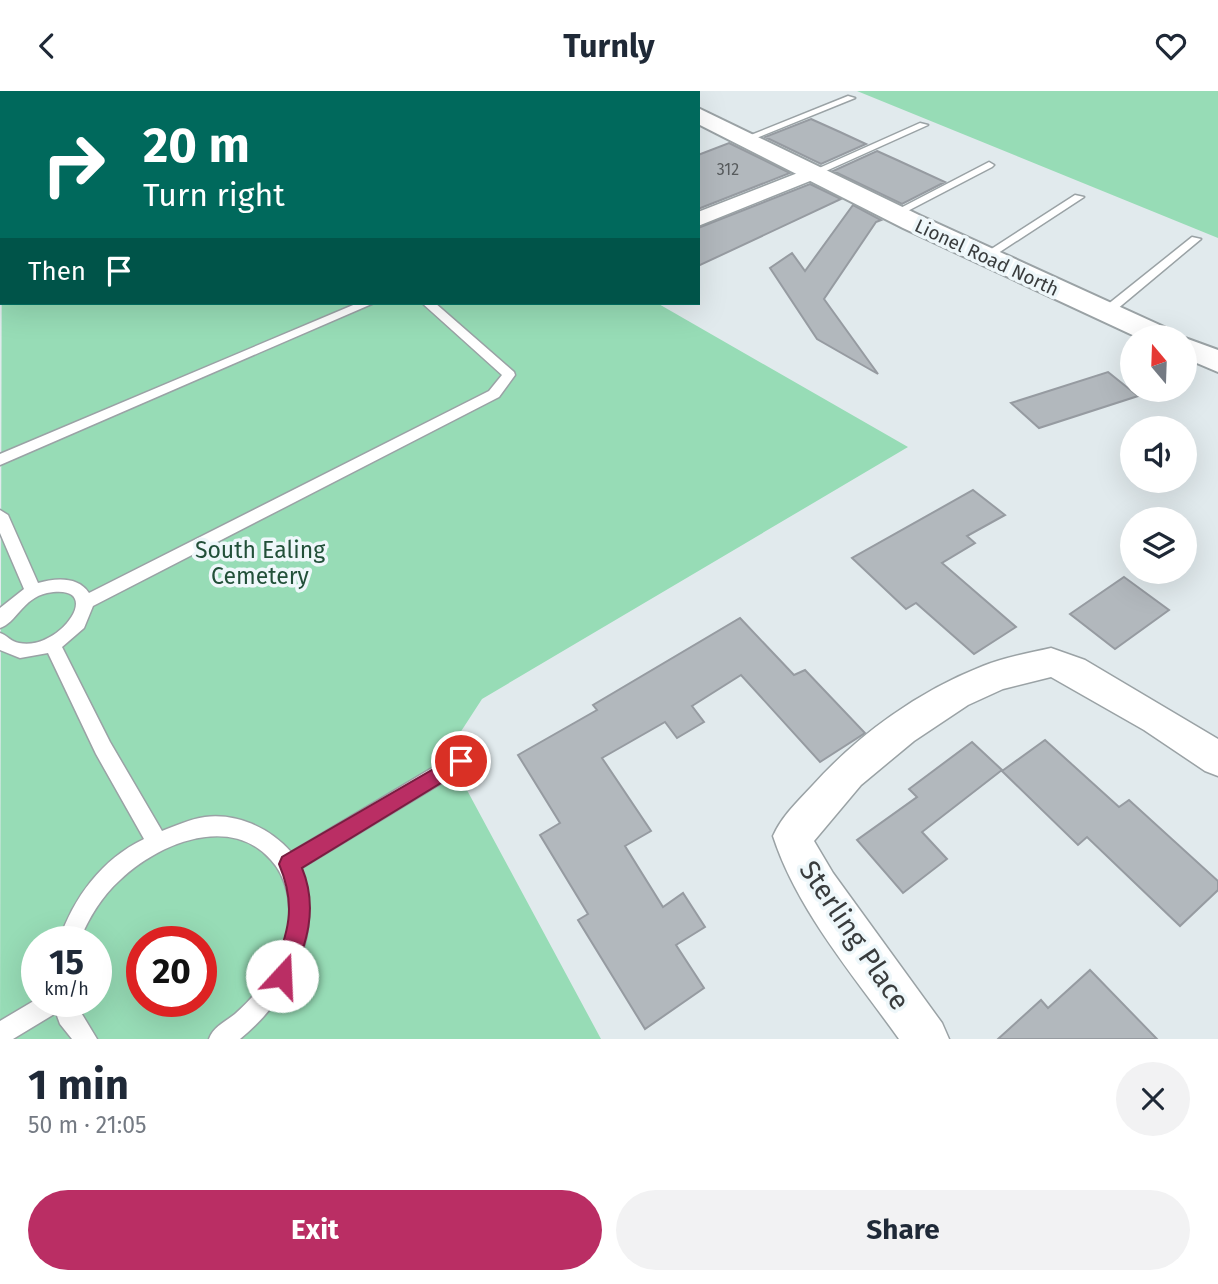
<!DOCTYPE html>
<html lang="en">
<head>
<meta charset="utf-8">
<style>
  body { margin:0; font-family:"Fira Sans",sans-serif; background:#f2f2f3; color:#1f2937; height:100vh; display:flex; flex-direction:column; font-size:26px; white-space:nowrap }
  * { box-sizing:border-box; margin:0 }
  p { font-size:23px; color:#747a83 }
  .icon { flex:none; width:38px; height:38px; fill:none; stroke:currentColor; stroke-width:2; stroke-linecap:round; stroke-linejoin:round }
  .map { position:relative; height:948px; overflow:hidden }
  .side { display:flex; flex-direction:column; background:#fff; flex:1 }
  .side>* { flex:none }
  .banner { position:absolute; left:0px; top:0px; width:700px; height:214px; box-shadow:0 7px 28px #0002; background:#00695c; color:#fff; overflow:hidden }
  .needle { width:46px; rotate:341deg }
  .buttons { position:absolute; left:1120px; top:234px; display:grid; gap:14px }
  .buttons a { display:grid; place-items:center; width:77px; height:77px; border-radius:50%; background:#fff; box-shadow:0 7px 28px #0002; font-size:35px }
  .speed { position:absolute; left:21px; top:835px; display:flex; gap:14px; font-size:35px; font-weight:700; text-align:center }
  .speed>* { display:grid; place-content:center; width:91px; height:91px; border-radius:50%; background:#fff; box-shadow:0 7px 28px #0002; line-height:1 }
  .speed small { font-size:18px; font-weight:400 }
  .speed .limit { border:10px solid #d22; background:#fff; color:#111 }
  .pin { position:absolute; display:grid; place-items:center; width:60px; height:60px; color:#fff; margin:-30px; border:4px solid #fff; border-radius:50%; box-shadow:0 2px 7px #0007 }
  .me { position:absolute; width:77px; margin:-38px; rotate:20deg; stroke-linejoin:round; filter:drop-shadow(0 0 5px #0008) }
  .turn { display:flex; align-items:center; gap:24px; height:147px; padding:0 28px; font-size:32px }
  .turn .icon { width:91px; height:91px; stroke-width:2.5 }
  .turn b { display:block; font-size:49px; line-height:60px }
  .then { display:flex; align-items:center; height:66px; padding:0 28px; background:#0003; gap:14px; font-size:26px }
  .round { display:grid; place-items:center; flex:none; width:74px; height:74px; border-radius:37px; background:#f2f2f3 }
  .overview { display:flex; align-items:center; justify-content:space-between; height:119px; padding:0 28px }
  h1 { font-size:42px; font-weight:700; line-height:52px }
  .button { display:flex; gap:14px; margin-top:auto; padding:14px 28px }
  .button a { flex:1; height:80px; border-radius:42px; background:#ba2e64; color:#fff; font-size:28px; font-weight:700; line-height:80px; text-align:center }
  .button a+a { background:#f2f2f3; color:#1f2937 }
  header { display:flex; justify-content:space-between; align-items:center; height:91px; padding:0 28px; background:#fff; font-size:32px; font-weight:700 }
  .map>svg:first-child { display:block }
  .green { fill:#97dcb6; fill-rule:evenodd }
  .building { fill:#b2b8bd; stroke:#969ba1; stroke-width:2 }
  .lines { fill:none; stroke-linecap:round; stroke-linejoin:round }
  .lane-casing { stroke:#9aa2a5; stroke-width:3 }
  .street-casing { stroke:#9aa2a5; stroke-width:3 }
  .secondary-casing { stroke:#9aa2a5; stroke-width:4 }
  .lane { fill:#fff; fill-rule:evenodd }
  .street { fill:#fff; fill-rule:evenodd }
  .secondary { fill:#fff; fill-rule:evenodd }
  .route { fill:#ba2e64; stroke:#791e41; stroke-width:2 }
  .labels { text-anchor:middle; stroke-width:7; stroke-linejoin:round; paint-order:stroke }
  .far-number-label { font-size:16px; fill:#575b5d }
  .far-street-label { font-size:19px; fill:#393c3d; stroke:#eef7fa }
  .park-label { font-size:23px; fill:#225039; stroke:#eef7fa }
  .near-street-label { font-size:28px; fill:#393c3d; stroke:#eef7fa }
</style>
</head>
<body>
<header><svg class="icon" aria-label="back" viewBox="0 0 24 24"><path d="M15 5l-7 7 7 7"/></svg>Turnly<svg class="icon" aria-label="heart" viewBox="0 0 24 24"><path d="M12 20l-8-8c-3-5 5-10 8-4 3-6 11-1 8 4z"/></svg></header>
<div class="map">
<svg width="1218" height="948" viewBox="0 0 1218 948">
  <rect width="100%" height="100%" fill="#e1eaed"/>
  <!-- green -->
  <path class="green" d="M26 0H315L318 2H28Z
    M857 0H1218V147Z
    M2 62V212H657L908 356 482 608 447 662 601 948H0ZM37 850H96V910H37ZM142 850H201V910H142Z"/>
  <!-- building -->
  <path class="building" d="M811 28 840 41 866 53 821 73 765 46Z
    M729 52 790 82 698 118V64Z
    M877 60 897 69 945 91 902 113 833 80Z
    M810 93 841 108 698 175V137Z
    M853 114 881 129 876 131 824 208 878 283 817 248 770 177 792 162 805 180Z
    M1108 281 1138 305 1039 337 1011 312Z
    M973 399 1005 424 967 445 975 452 942 472 1016 536 974 563 916 512 906 518 852 467Z
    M1124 486 1169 519 1115 558 1070 523Z
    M740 527 794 584 805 579 865 642 820 671 741 584 692 615 704 631 677 647 665 631 602 667 651 740 625 755 663 816 683 802 705 836 676 854 704 897 645 938 578 829 588 823 540 744 560 732 518 664 597 619 593 614Z
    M1045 649 1119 716 1129 709 1218 790V799L1180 835 1087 746 1078 754 1002 680Z
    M972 651 1002 679 922 741 947 768 903 802 857 749 917 706 909 698Z
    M1090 879 1157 948H998L1041 909 1048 917Z"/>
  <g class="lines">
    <!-- lane casing -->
    <g class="lane-casing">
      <path id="lane" d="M244 0H253L254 2H245Z
        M848 5 855 7 749 50 741 48Z
        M920 32 928 34 817 84 808 82Z
        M989 71 994 74 992 76 898 125 889 123Z
        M0 93H2V99H0Z
        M1075 104 1084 106 989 168 979 166Z
        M1192 146 1201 148 1110 224H1102V218Z
        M358 212H374L0 374V363Z
        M422 212H435L514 281 515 284 499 306 93 515 84 537 62 556 110 651 162 740C175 735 190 728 205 726 237 722 270 737 291 761L454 664 461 662 468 664 470 670 468 676 300 778C326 842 290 907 240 948H209C213 936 225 931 235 923 259 902 282 871 288 839 293 816 287 786 271 769 230 722 157 753 120 789 101 806 89 827 79 850H59C73 807 102 768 144 748L96 663 48 562 20 567 0 559V542C7 544 11 551 19 552 60 561 108 491 47 502 23 507 16 532 0 537V517L24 498 0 442V419L8 424 38 492C55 487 78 485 89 502L489 300 502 284Z
        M37 908 74 910 97 948H72L60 933 56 922 13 948H0V930Z"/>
    </g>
    <!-- street casing -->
    <g class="street-casing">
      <path id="street" d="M813 76 820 78 823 82 820 86 698 135V121Z
        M1051 557 1085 569 1218 648V685L1205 680 1144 639 1051 586 1003 598 968 614 914 650 861 694 814 750 833 782 942 932 949 948H899C854 885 797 819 773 745 782 725 798 710 813 694 859 643 919 600 983 575 1005 566 1029 562 1051 557Z"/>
    </g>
    <!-- secondary casing -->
    <g class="secondary-casing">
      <path id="secondary" d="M641 0H664L665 2H643Z
        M698 17 921 125 1175 241 1179 247H1139L903 137 698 33Z
        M1185 247 1218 259V281L1185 267Z"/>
    </g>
    <!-- lane -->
    <use href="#lane" class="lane"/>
    <!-- street -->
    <use href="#street" class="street"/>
    <!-- secondary -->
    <use href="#secondary" class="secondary"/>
  </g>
  <!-- route -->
  <path class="route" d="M461 662 467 664 470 670 467 676 302 777C319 818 306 854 290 893L282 896 274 893 271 885C287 843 298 818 279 773L282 766Z"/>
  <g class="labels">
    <!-- far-number labels -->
    <g class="far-number-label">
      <text x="728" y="84">312</text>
    </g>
    <!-- far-street labels -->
    <g class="far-street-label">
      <text transform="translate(987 166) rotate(25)" y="7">Lionel Road North</text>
    </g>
    <!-- park labels -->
    <g class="park-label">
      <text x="260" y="467">South Ealing<tspan x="260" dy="26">Cemetery</tspan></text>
    </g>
    <!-- near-street labels -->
    <g class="near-street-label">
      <text transform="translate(855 844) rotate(56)" y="10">Sterling Place</text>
    </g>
  </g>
</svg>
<div class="buttons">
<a><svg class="needle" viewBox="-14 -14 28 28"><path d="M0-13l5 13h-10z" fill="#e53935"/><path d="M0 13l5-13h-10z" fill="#747a83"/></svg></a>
<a><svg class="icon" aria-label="sound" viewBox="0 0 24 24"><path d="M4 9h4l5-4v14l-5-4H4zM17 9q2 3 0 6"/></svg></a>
<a><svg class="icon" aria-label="layers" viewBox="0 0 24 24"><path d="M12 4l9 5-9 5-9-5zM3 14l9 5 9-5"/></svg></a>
</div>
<div class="speed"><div>15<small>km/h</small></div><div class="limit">20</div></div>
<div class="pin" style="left:461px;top:670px;background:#d93025"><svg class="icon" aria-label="arrive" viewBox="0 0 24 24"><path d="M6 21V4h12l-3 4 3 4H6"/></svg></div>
<svg class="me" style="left:282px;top:885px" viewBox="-20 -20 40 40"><circle r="19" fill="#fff"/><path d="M0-13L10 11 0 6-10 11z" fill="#ba2e64"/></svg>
<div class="banner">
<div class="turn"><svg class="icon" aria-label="right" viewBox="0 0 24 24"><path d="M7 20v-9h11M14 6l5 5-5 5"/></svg><div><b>20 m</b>Turn right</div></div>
<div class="then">Then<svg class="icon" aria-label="arrive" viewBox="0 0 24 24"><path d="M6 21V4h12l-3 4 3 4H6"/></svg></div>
</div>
</div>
<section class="side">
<div class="overview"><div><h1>1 min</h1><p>50 m · 21:05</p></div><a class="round"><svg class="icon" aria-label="close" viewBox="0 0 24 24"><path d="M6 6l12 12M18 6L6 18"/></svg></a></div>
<div class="button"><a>Exit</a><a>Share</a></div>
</section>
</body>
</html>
